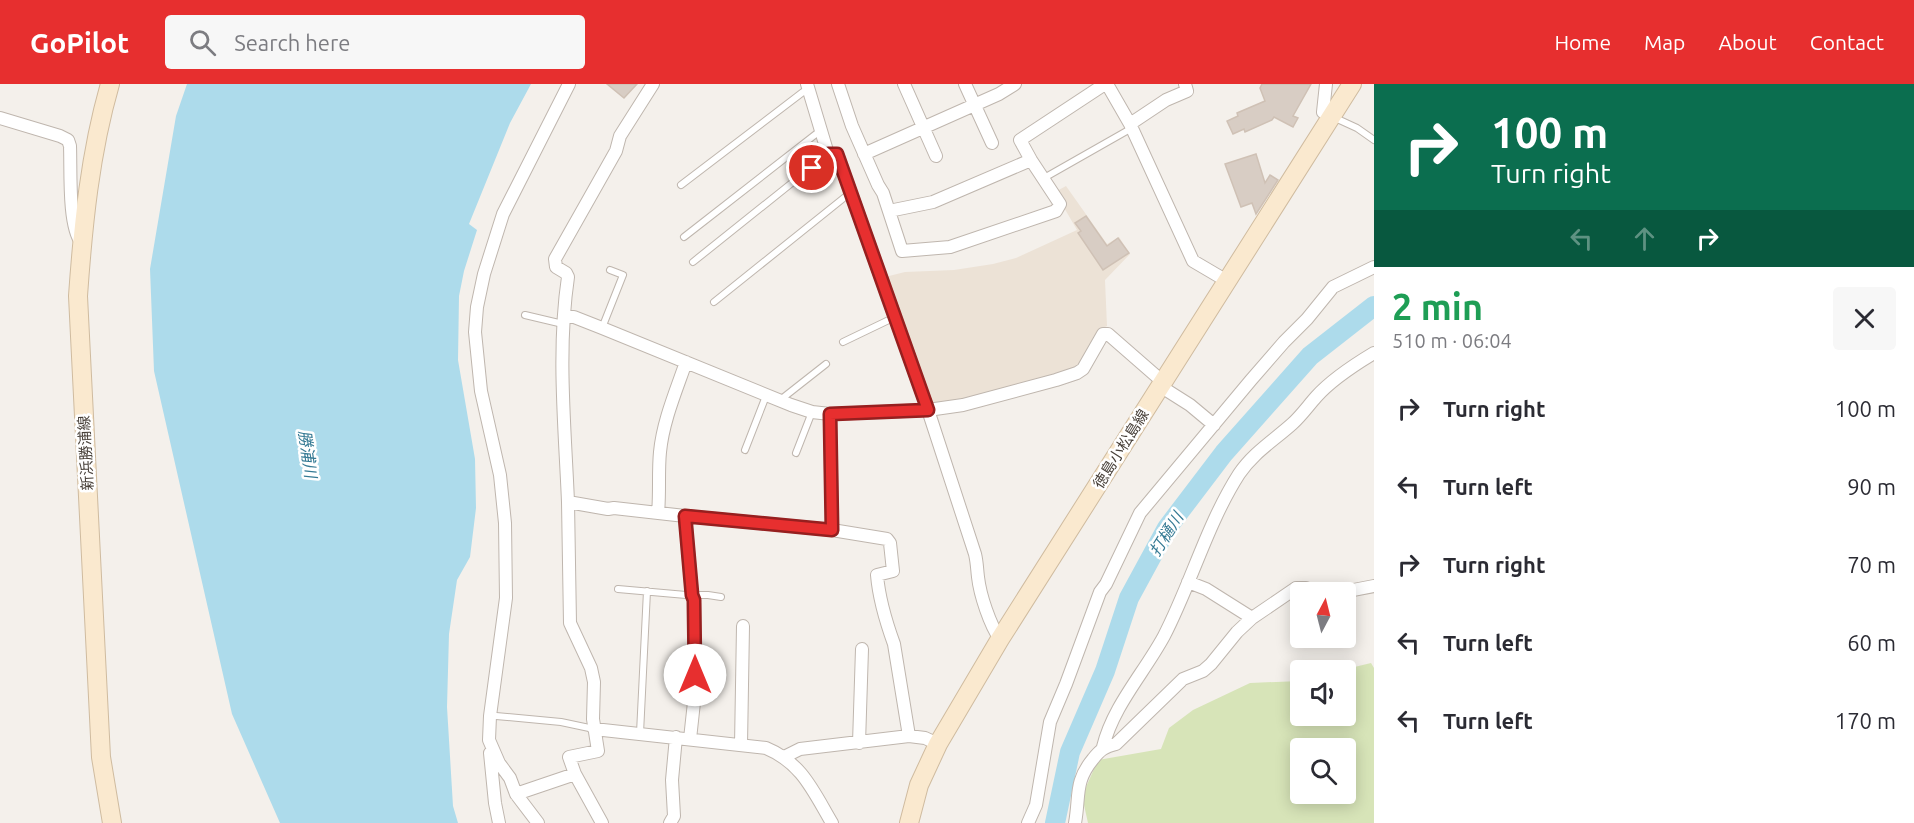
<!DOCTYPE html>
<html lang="en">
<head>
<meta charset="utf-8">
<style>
  body { margin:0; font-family:Ubuntu,"Noto Sans JP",sans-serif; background:#f7f7f7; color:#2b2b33; height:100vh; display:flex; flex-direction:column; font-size:22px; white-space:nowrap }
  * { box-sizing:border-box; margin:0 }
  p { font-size:20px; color:#7c7c81 }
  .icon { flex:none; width:33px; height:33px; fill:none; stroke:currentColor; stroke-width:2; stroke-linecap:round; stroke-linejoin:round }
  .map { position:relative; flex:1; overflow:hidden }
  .details { display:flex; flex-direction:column; background:#fff; width:540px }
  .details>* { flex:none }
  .top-card { background:#0b6e4f; color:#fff; overflow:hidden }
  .needle { width:39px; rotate:7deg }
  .controls { position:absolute; left:1290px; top:498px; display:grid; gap:12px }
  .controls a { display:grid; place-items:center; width:66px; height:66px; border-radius:6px; background:#fff; box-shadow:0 3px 15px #0003; font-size:30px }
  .pin { position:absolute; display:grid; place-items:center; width:51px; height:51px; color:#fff; margin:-26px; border:3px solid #fff; border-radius:50%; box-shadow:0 2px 6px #0007 }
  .me { position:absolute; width:66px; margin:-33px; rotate:0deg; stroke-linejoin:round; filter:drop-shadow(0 0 4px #0008) }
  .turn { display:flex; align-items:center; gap:21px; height:126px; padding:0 18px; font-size:27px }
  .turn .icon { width:78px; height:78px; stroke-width:2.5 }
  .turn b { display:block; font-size:42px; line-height:51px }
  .lanes { display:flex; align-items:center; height:57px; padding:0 18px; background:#0003; justify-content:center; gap:30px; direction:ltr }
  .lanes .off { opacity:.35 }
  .round { display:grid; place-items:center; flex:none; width:63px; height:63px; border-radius:6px; background:#f7f7f7 }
  .headline { display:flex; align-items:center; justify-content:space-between; height:102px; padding:0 18px }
  h1 { font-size:36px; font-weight:700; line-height:45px; color:#1e9e55 }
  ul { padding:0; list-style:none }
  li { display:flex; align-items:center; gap:18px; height:78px; padding:0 18px }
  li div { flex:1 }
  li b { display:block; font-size:22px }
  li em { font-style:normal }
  header { display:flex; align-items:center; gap:36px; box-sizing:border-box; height:84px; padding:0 30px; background:#e72f2f; color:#fff }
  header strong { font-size:28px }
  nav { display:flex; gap:33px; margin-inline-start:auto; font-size:21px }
  .search { width:420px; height:54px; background:#f7f7f7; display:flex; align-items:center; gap:15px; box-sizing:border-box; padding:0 21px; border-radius:6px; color:#7c7c81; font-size:22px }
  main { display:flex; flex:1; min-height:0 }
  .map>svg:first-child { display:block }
  .education { fill:#ece2d6 }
  .green { fill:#d7e4b8; fill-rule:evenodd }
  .water { fill:#addbeb }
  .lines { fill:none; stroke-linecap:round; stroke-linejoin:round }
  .river { stroke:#addbeb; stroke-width:20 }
  .building { fill:#d8cdc4; stroke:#cfc1b5; stroke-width:1.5 }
  .lane-casing { stroke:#bfb6ae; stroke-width:8 }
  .street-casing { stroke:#bfb6ae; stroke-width:14 }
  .secondary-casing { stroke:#cfbb9f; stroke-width:20 }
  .lane { stroke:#fff; stroke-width:6 }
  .street { stroke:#fff; stroke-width:12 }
  .secondary { stroke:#fae9cf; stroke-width:18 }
  .route-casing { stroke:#961f1f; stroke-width:15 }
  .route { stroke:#e72f2f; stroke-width:10 }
  .labels { text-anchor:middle; stroke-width:5; stroke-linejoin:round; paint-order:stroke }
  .street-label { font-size:15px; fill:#484039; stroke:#fff }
  .water-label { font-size:16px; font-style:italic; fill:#357a94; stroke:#fff }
</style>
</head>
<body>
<header>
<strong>GoPilot</strong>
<div class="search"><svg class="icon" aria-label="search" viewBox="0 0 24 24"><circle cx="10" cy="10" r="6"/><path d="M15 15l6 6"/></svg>Search here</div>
<nav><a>Home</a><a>Map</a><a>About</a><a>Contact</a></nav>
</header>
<main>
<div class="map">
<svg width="1374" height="739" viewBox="0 0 1374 739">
  <rect width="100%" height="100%" fill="#f4f0eb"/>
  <!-- education -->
  <path class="education" d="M1066 102 1107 160 1119 153 1130 170 1105 196 1107 242 1101 245 1080 282 1071 287 978 312 933 320 930 318 885 193 905 188 954 186 993 180 1016 174 1077 146 1055 108Z"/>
  <!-- green -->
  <path class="green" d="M1371 579 1374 584V739H1088L1082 712 1098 676 1161 665 1169 644 1193 626 1250 599 1300 597V632H1346V586H1342ZM1300 664H1346V710H1300Z"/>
  <!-- water -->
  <path class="water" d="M187 0H531L510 39 469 140 477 146 464 187 459 212 458 276 475 375 476 424 470 473 457 496 449 550 447 623 453 722 458 739H280L232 630 154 287 150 185 176 32Z"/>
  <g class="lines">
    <!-- river -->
    <path class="river" d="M1055 739 1070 668 1105 587 1129 514 1167 444 1224 369 1310 272 1374 222"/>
  </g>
  <!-- building -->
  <path class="building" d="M607 0H637L624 14Z
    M1262 0H1311L1293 32 1298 34 1293 43 1274 33 1272 36 1245 48 1244 45 1233 50 1227 37 1238 32 1237 29 1265 17 1260 4Z
    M1256 70 1265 99 1270 91 1278 96 1256 130 1252 119 1241 123 1225 80Z
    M1086 132 1107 162 1118 154 1129 169 1103 186 1078 149 1081 147 1075 139Z"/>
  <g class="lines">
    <!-- lane casing -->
    <g class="lane-casing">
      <path id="lane" d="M1333 33 1357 44 1374 56
        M1044 94 1132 44
        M681 101 803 8 809 7
        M684 153 816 50 821 48
        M693 178 828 70
        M714 218 850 109
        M525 231 563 240
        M602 244 623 191 610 186
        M843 258 895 233
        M781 318 784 313 826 280
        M745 366 766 312
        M796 369 812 328
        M618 505 686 511H708L721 513
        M496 632 561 638 594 645
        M640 649 647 507"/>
    </g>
    <!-- street casing -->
    <g class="street-casing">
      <path id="street" d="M653 0 620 52 616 67 555 175 556 183 566 189 568 193C557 267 565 344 568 418L608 425 614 424 685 432 692 511 694 516 695 609 690 655
        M807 0 828 70H837L928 326 975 470C977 478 977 485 978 493 980 511 990 541 1000 555
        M838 0 852 42 878 101 883 109 902 167 950 163 1056 127 1060 120 1031 76 1020 56 1105 0
        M904 0 936 72
        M965 0 992 59
        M1107 0 1130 40
        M1185 0 1187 7 1166 16 1130 40 1193 177 1227 197
        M1326 0 1323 28 1331 32
        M0 34 60 52 68 56 70 62C71 86 68 141 81 158
        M864 70 999 10 1015 0
        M889 127 933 118 1031 76
        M564 233H574L602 244 791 321 812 328 830 330
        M1160 302 1190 321 1214 341
        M568 418 570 539 591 584 594 598 593 635 598 667 569 673 575 690 602 739
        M658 429C660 409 658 388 660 368 663 337 676 307 686 278
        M685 432 832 446
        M1188 498 1206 505 1252 534 1296 504H1306L1314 508
        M1343 508 1374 502
        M594 645 766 664C802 679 813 707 832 739
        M909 652 894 560C886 538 879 515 877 491L893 487 890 459 887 455 832 446 830 330 928 326 963 321 1056 296 1077 289 1083 285 1103 250H1108L1163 298
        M859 659 862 565
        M741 661 743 542
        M1103 663C1113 622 1144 589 1164 552 1191 500 1207 440 1239 390 1253 369 1273 357 1292 340 1301 332 1308 322 1316 313 1332 295 1354 281 1374 269
        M490 669 495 719 499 739
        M784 673 800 665 909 652 925 654 938 660
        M516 710 575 690
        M538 739 516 710 510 694 499 679 489 656 490 632 506 514 505 439 500 391 481 307 475 248 477 223 484 190 503 130 569 0
        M670 739 674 732 672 696 676 653
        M1028 739 1036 721 1050 638 1066 600 1100 508 1106 500 1140 429 1251 296 1284 258 1307 235 1333 203 1374 183
        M1075 739C1080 712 1074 698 1093 675 1100 666 1104 663 1116 660L1183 595 1203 587 1211 580 1237 548 1252 534"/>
    </g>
    <!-- secondary casing -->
    <g class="secondary-casing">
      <path id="secondary" d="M110 0C90 69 83 141 78 212L101 673 112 739
        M909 739 919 701 938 660 1000 555 1352 0"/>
    </g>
    <!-- lane -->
    <use href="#lane" class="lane"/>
    <!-- street -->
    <use href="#street" class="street"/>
    <!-- secondary -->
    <use href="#secondary" class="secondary"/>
  </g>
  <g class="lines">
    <!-- route casing -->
    <g class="route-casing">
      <path id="route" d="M695 591 694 516 692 511 685 432 832 446 830 330 928 326 837 70H828L812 84"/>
    </g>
    <!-- route -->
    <use href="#route" class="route"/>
  </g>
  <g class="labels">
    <!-- street labels -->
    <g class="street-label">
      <text transform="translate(1121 365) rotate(-58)" y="5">徳島小松島線</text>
      <text transform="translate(86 369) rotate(-93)" y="5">新浜勝浦線</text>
    </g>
    <!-- water labels -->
    <g class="water-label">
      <text transform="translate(308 370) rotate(82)" y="6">勝浦川</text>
      <text transform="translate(1166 450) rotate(-58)" y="6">打樋川</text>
    </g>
  </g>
</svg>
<div class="controls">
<a><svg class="needle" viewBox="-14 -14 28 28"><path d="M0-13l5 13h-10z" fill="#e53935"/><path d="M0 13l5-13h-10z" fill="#7c7c81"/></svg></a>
<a><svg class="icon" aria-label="sound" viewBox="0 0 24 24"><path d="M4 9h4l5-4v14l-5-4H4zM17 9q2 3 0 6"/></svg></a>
<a><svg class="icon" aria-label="search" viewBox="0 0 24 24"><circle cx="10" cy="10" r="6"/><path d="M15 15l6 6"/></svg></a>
</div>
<div class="pin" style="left:812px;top:84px;background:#d93025"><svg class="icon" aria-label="arrive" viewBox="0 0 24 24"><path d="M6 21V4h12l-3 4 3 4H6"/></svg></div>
<svg class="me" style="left:695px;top:591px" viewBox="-20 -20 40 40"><circle r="19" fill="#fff"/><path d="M0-13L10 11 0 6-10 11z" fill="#e72f2f"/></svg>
</div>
<section class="details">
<div class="top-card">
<div class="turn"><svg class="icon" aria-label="right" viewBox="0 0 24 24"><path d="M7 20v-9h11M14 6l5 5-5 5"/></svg><div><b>100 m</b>Turn right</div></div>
<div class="lanes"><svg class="icon off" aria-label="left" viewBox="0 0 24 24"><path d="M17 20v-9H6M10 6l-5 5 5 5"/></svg><svg class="icon off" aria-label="ahead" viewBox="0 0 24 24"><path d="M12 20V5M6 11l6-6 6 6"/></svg><svg class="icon" aria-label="right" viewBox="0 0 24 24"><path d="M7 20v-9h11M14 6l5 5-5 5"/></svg></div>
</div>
<div class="headline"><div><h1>2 min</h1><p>510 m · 06:04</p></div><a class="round"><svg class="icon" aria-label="close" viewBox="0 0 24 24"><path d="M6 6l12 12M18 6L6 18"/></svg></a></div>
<ul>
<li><svg class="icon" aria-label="right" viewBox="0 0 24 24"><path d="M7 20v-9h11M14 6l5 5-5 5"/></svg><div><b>Turn right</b></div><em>100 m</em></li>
<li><svg class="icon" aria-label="left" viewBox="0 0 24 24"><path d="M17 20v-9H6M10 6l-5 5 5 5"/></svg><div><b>Turn left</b></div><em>90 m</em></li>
<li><svg class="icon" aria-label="right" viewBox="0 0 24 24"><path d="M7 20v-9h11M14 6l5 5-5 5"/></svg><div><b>Turn right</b></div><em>70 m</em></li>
<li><svg class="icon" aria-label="left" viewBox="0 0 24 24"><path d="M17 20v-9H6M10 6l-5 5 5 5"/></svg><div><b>Turn left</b></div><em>60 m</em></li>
<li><svg class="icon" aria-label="left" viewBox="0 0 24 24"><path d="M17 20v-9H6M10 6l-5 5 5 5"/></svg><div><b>Turn left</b></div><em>170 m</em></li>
</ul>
</section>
</main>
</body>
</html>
